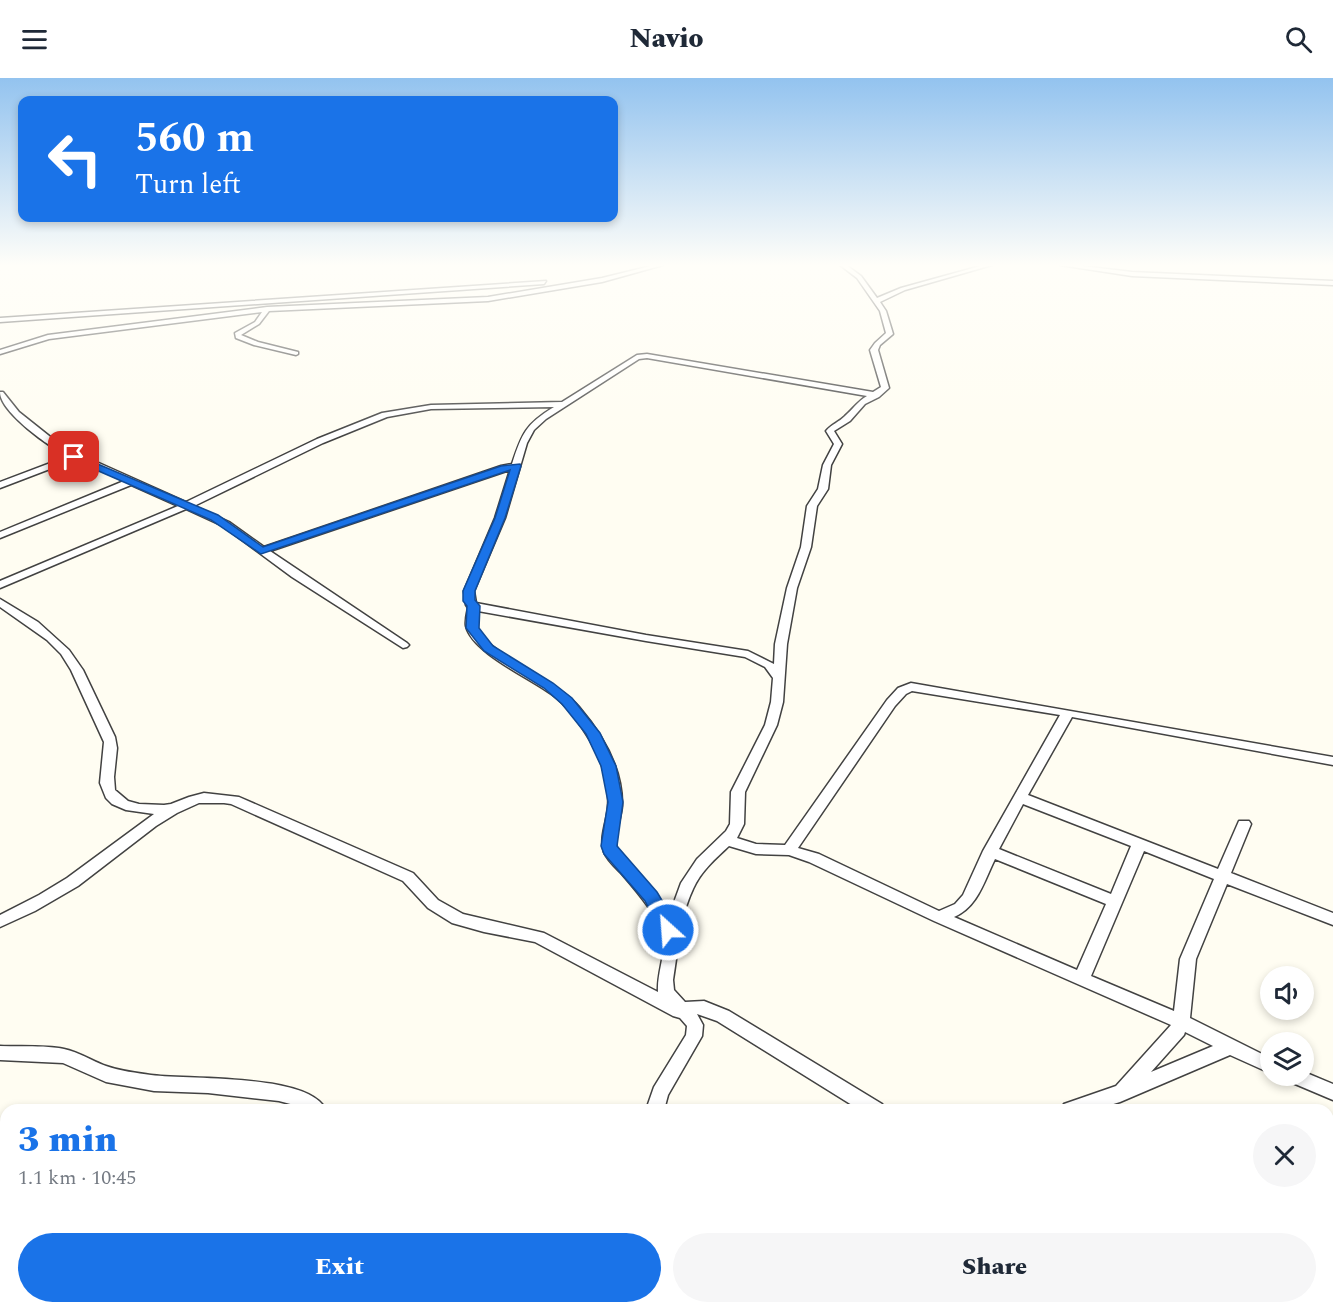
<!DOCTYPE html>
<html lang="en">
<head>
<meta charset="utf-8">
<style>
  body { margin:0; font-family:Spectral,serif; background:#f6f6f7; color:#1f2937; height:100vh; display:flex; flex-direction:column; font-size:22px; white-space:nowrap }
  * { box-sizing:border-box; margin:0 }
  p { font-size:20px; color:#747a83 }
  .icon { flex:none; width:33px; height:33px; fill:none; stroke:currentColor; stroke-width:2; stroke-linecap:round; stroke-linejoin:round }
  .map { position:relative; flex:1; overflow:hidden }
  .details { position:absolute; left:0px; top:1026px; width:1334px; height:210px; display:flex; flex-direction:column; background:#fff; border-radius:18px 18px 0 0; box-shadow:0 3px 9px #0003 }
  .details>* { flex:none }
  .guide { position:absolute; left:18px; top:18px; width:600px; height:126px; border-radius:12px; box-shadow:0 3px 9px #0003; background:#1a73e8; color:#fff; overflow:hidden }
  .controls { position:absolute; left:1260px; top:888px; display:grid; gap:12px }
  .controls a { display:grid; place-items:center; width:54px; height:54px; border-radius:50%; background:#fff; box-shadow:0 3px 9px #0003; font-size:30px }
  .pin { position:absolute; display:grid; place-items:center; width:51px; height:51px; color:#fff; margin:-26px; border-radius:12px; box-shadow:0 3px 9px #0006 }
  .me { position:absolute; width:66px; margin:-33px; rotate:334deg; stroke-linejoin:round; filter:drop-shadow(0 0 4px #0008) }
  .turn { display:flex; align-items:center; gap:21px; height:126px; padding:0 18px; font-size:27px }
  .turn .icon { width:78px; height:78px; stroke-width:2.5 }
  .turn b { display:block; font-size:42px; line-height:51px }
  .round { display:grid; place-items:center; flex:none; width:63px; height:63px; border-radius:32px; background:#f6f6f7 }
  .head { display:flex; align-items:center; justify-content:space-between; height:102px; padding:0 18px }
  h1 { font-size:36px; font-weight:800; line-height:45px; color:#1a73e8 }
  .cta { display:flex; gap:12px; margin-top:auto; padding:12px 18px }
  .cta a { flex:1; height:69px; border-radius:36px; background:#1a73e8; color:#fff; font-size:24px; font-weight:800; line-height:69px; text-align:center }
  .cta a+a { background:#f6f6f7; color:#1f2937 }
  header { display:flex; justify-content:space-between; align-items:center; height:78px; padding:0 18px; background:#fff; font-size:27px; font-weight:800 }
  .map>svg:first-child { display:block }
  .lines { fill:none; stroke-linecap:round; stroke-linejoin:round }
  .minor-casing { stroke:#424242; stroke-width:3 }
  .minor { fill:#fff; fill-rule:evenodd }
  .route { fill:#1a73e8; stroke:#114b97; stroke-width:1.5 }
</style>
</head>
<body>
<header><svg class="icon" aria-label="menu" viewBox="0 0 24 24"><path d="M4 6h16M4 12h16M4 18h16"/></svg>Navio<svg class="icon" aria-label="search" viewBox="0 0 24 24"><circle cx="10" cy="10" r="6"/><path d="M15 15l6 6"/></svg></header>
<div class="map">
<svg width="1333" height="1236" viewBox="0 0 1333 1236">
  <rect width="100%" height="100%" fill="#fffdf2"/>
  <g class="lines">
    <!-- minor casing -->
    <g class="minor-casing">
      <path id="minor" d="M655 187H663L602 204 488 223 269 233 259 246 241 257 258 264 298 274V276L296 277 254 267 236 260 235 255 255 244 262 234 49 261 0 276V272L48 257 267 229 488 219 602 200Z
        M840 187H846L861 198 877 220 901 210 984 187H992L905 212 880 224 886 233 893 256 880 267 878 272 889 310 879 319 865 326 850 343 834 353 842 366 831 387 828 411 817 428 811 469 797 510 787 566 783 624 777 647 745 714 744 746 737 760 756 766 785 767 887 622 898 610 911 605 1333 679V687L1072 639 1028 717 1218 791 1239 743H1249L1251 746 1231 795 1333 835V847L1227 806 1196 881 1190 940 1270 980V995L1230 977 1120 1024 1094 1032H1061L1064 1026 1116 1008 1171 947 934 843 809 784 789 777 756 776 729 768C715 781 701 793 693 811 680 838 678 872 673 902L674 912 685 924 704 923 729 933 882 1026 885 1032H860L717 943 697 936 703 947 702 958 668 1017 664 1032H646L654 1009 686 957 687 948 680 940 673 938 535 864 484 854 452 845 428 830 403 803 231 726 224 725H199L177 735 156 748 78 808 35 833 0 849V837L39 817 67 800 154 736 126 732 112 726 106 720 100 705 104 664 71 592 61 576 47 562 0 529V521L38 544 69 572 83 592 115 659 117 670 114 699 115 712 128 723 139 726 164 727 171 726 189 719 204 715 239 719 413 795 438 822 463 836 544 855 658 914C657 897 664 881 664 864 664 844 634 810 621 795 615 789 607 782 604 774 599 759 607 744 608 729 611 695 593 663 573 637 567 630 561 623 554 618 532 601 472 575 466 548 465 542 467 535 468 530L466 527 464 513 495 440 510 392 270 473 407 565 409 567 407 569 403 570 292 499 223 448 186 431 0 510V503L178 428 131 407 0 460V454L124 403 76 381 0 410V404L69 378C50 370 0 334 0 314H3L19 334 63 369 186 424 317 361 382 335 431 327 562 324 637 277 647 276 873 314 881 309 870 272 875 265 886 255 880 233 857 200ZM647 280 867 318C858 323 853 331 845 338 839 344 832 346 826 353L834 366 823 387 818 411 807 428 801 469 787 510 775 566 774 586 748 573 646 557 476 525 474 513 505 440 527 365 534 352 546 341 639 281ZM554 329C526 346 522 355 512 386L501 388 264 469 229 444 194 428 323 365 387 339 431 331ZM478 533 646 563 745 579 765 589 773 600 771 624 765 647 731 714 730 746 726 753 697 781 681 805 669 838C660 822 649 808 637 794 631 788 622 781 618 773 612 760 621 742 622 728 623 691 602 656 579 629 556 602 489 577 478 551 476 545 477 539 478 533ZM912 613 1060 637 983 773 963 817 955 826 939 833 819 776 798 770 895 628 906 616ZM1023 726 1131 768 1111 816 999 771ZM1144 773 1214 801 1180 881 1174 933 1091 898ZM995 781 1106 826 1077 892 954 839C978 829 984 803 995 781ZM1185 954 1213 968 1151 994 1184 957Z
        M1060 187H1074L1132 194 1333 203V207L1132 198Z
        M546 203 544 206 0 244V240Z
        M0 968C21 969 44 967 64 971 79 974 92 983 106 988 120 993 137 995 151 997 188 1002 309 995 326 1032H303L298 1028 279 1023 208 1015 154 1013 106 1004 63 985 0 982Z
        M1304 994 1333 1006V1022L1288 1003 1285 998H1304Z
        M523 1230H546L548 1236H525Z
        M610 1230H638L640 1236H612Z
        M697 1230H720L718 1236H695Z
        M1220 1230H1249L1251 1236H1222Z"/>
    </g>
    <!-- minor -->
    <use href="#minor" class="minor"/>
  </g>
  <!-- sky -->
  <linearGradient id="sky" x2="0" y2="1"><stop stop-color="#93c3ef"/><stop offset="0.52" stop-color="#fffef9"/><stop offset="1" stop-color="#fffef9" stop-opacity="0"/></linearGradient>
  <rect width="1333" height="360" fill="url(#sky)"/>
  <!-- route -->
  <path class="route" d="M74 376 218 437 263 469 501 388 520 386 521 388 505 440 475 513V522L480 528 479 550 493 568 553 605 572 620 600 655 616 688 623 724 617 768 657 814 672 839 677 852 674 857 668 859 662 857 645 823 604 776 601 768 608 724 601 688 586 656 562 626 544 610 484 573 466 550 467 528 463 523V513L495 440 510 392 261 476 211 442 71 381 69 379Z"/>
</svg>
<div class="controls">
<a><svg class="icon" aria-label="sound" viewBox="0 0 24 24"><path d="M4 9h4l5-4v14l-5-4H4zM17 9q2 3 0 6"/></svg></a>
<a><svg class="icon" aria-label="layers" viewBox="0 0 24 24"><path d="M12 4l9 5-9 5-9-5zM3 14l9 5 9-5"/></svg></a>
</div>
<div class="pin" style="left:74px;top:379px;background:#d93025"><svg class="icon" aria-label="arrive" viewBox="0 0 24 24"><path d="M6 21V4h12l-3 4 3 4H6"/></svg></div>
<svg class="me" style="left:668px;top:852px" viewBox="-20 -20 40 40"><circle r="17" fill="#1a73e8" stroke="#fff" stroke-width="3"/><path d="M0-11L8 9 0 5-8 9z" fill="#fff"/></svg>
<div class="guide">
<div class="turn"><svg class="icon" aria-label="left" viewBox="0 0 24 24"><path d="M17 20v-9H6M10 6l-5 5 5 5"/></svg><div><b>560 m</b>Turn left</div></div>
</div>
<section class="details">
<div class="head"><div><h1>3 min</h1><p>1.1 km · 10:45</p></div><a class="round"><svg class="icon" aria-label="close" viewBox="0 0 24 24"><path d="M6 6l12 12M18 6L6 18"/></svg></a></div>
<div class="cta"><a>Exit</a><a>Share</a></div>
</section>
</div>
</body>
</html>
